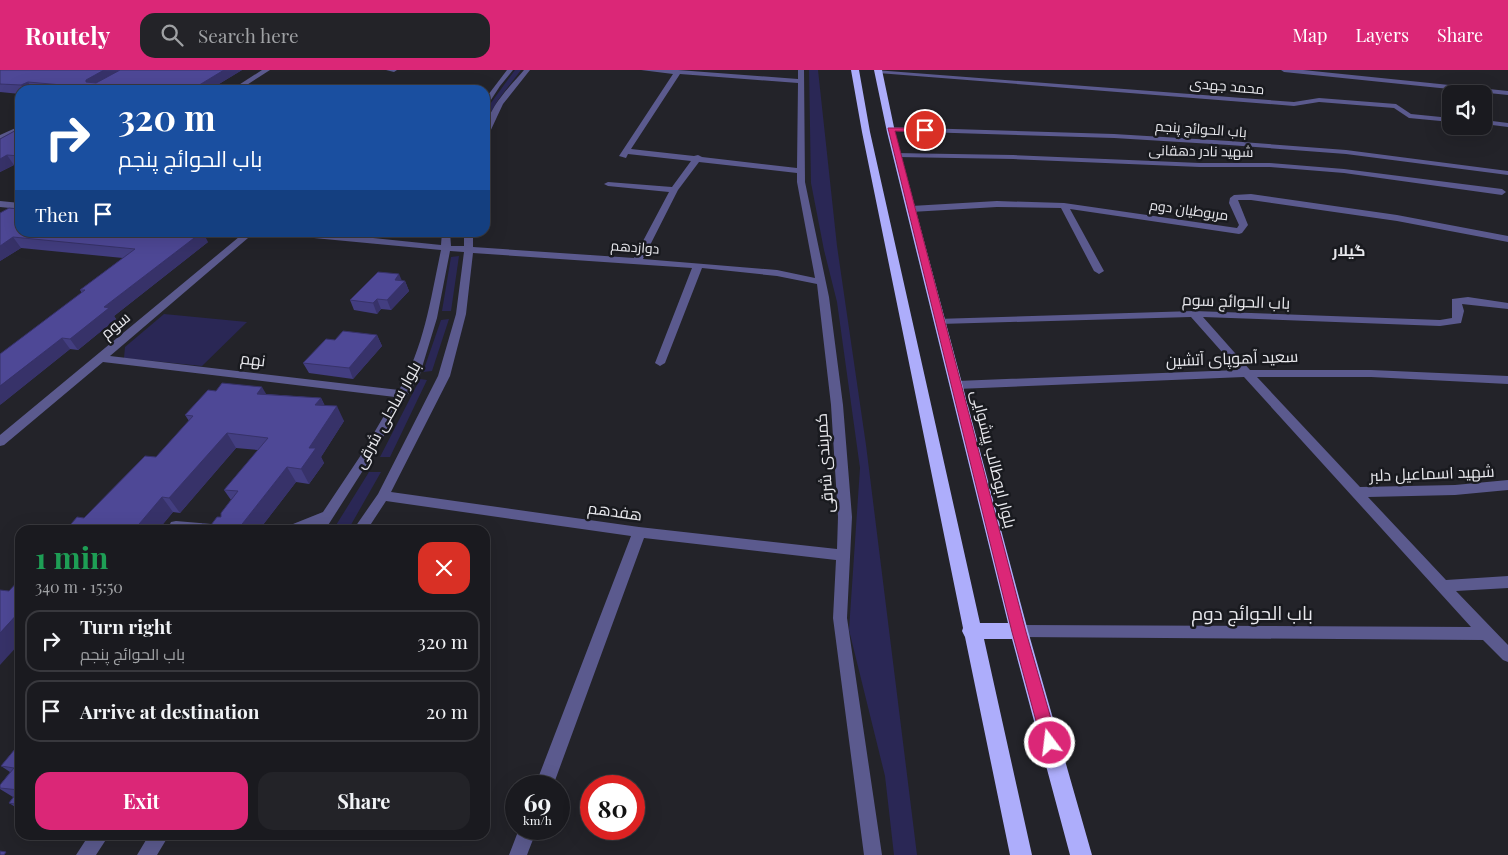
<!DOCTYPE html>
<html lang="en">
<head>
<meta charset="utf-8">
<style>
  body { margin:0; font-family:"Playfair Display",Cairo,serif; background:#232328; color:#f1f3f6; height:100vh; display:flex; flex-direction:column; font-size:19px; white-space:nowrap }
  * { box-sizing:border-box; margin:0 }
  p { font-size:16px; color:#9fa1a4 }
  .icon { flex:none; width:28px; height:28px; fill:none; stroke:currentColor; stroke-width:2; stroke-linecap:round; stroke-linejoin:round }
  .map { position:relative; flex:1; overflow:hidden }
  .sheet { position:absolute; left:15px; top:455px; width:475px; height:315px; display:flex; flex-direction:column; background:#1a1a1f; border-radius:15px; box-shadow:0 5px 20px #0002,0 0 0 1px #38383d }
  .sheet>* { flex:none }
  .hud { position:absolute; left:15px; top:15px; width:475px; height:152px; border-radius:15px; box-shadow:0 5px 20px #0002,0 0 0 1px #38383d; background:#1a4fa0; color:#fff; overflow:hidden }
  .tools { position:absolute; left:1442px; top:15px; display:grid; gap:10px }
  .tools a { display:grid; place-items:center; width:50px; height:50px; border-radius:10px; background:#1a1a1f; box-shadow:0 5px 20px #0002,0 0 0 1px #38383d; font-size:25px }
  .speed { position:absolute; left:505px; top:705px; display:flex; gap:10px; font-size:25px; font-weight:700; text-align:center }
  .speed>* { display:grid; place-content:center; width:65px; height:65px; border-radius:50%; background:#1a1a1f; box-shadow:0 5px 20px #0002,0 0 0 1px #38383d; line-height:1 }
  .speed small { font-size:12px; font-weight:400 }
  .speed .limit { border:8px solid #d22; background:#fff; color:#111 }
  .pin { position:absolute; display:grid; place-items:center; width:42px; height:42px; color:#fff; margin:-21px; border:2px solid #fff; border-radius:50%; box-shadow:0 1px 5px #0007 }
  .me { position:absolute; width:55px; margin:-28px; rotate:345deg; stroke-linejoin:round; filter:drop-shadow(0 0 4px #0008) }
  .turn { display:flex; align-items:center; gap:18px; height:105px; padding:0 20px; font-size:22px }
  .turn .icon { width:65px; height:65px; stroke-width:2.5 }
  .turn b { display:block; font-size:35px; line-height:42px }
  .then { display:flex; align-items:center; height:48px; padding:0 20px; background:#0003; gap:10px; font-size:19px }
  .round { display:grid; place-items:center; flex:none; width:52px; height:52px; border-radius:15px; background:#232328 }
  .headline { display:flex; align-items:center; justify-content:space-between; height:85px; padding:0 20px }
  h1 { font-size:30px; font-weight:700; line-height:38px; color:#1e9e55 }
  .primary-button { display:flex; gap:10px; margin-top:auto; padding:10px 20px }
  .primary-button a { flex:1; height:58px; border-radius:15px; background:#db2777; color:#fff; font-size:20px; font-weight:700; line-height:58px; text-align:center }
  .primary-button a+a { background:#232328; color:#f1f3f6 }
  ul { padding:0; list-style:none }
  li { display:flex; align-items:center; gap:15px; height:62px; margin:0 10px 8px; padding:0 10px; border:2px solid #38383d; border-radius:15px }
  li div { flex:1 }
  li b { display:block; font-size:19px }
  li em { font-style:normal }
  header { display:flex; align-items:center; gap:30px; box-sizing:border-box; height:70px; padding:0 25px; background:#db2777; color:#fff }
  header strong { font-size:24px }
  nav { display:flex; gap:28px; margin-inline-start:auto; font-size:18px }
  .search { width:350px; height:45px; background:#232328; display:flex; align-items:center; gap:12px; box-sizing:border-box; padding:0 18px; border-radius:15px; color:#9fa1a4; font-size:19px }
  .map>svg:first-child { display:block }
  .green { fill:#2a2755 }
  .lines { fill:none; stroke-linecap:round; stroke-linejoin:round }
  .minor { fill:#5b5a8e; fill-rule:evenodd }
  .highway { fill:#adadfb; fill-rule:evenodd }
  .wall { fill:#433e81 }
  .shaded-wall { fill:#373269 }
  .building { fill:#4e4896; stroke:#373269 }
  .route { fill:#db2777; stroke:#8e194d }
  .labels { text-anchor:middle; stroke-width:5; stroke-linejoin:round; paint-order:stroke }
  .far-street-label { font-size:14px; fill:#e8e8ed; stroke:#191a1f }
  .far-neighbourhood-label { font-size:15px; font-weight:bold; fill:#e8e8ed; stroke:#191a1f }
  .street-label { font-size:16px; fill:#e8e8ed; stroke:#191a1f }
  .near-street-label { font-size:19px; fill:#e8e8ed; stroke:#191a1f }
</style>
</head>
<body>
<header>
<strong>Routely</strong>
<div class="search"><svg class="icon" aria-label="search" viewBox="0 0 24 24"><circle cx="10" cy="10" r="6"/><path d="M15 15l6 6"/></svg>Search here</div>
<nav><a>Map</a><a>Layers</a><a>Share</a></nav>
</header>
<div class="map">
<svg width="1508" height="785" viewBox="0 0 1508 785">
  <rect width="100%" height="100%" fill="#232329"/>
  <!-- green -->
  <path class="green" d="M515 0H521L498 30 485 52V41Z
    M809 0H818L837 176 866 375 917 785H894L885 706 849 560 860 398 837 232 824 180 811 113Z
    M459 186 451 241H442L451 187Z
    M164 244 247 252 202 296 124 288 125 277Z
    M449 249 432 301 423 302 441 250Z
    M420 309 427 310 390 387H380Z
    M369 402H381L348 460H333Z"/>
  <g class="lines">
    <!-- minor -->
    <path class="minor" d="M262 0H270L239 20H231Z
      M386 0H397L394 2Z
      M507 0H513L500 16 487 36 485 37V29Z
      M524 0H530L503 34 489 64 485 66C485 40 508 19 524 0Z
      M641 0H678L798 9V0H804L805 112 829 227 843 335 852 447 847 548 882 785H864L833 548 836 490 644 468 553 716H535L631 466 386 431 367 460H353L378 424 438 306 456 244 464 182 450 181 437 248 420 304 369 391 325 460H311L313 457 306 460H286L288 456 323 442 361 385 395 327 103 292 4 375 0 376V365L245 162H255L110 286 399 320C424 278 431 227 441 180L282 165 278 162H315L441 175 442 162H450L451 176H464V162H473V177L634 188 669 122 608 116 604 114 608 112 672 117 691 91 628 84 626 88 619 86 673 4ZM680 4 798 13 797 98 702 87 698 85 694 86 631 79ZM699 92 797 103V112L815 208 777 200 643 189 678 120ZM473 183 692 198 655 293 660 296 665 293 702 198 777 206 817 214 831 335 838 447 837 479 639 457 391 422 450 306 466 244Z
      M875 0 1294 32 1319 28 1396 34 1411 44 1451 48V52L1409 48 1394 38 1319 32 1294 36 878 3Z
      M1281 0H1303L1508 21V25L1284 2Z
      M1484 50 1508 53V57L1484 54Z
      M20 56V61L0 70V65Z
      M888 57 1114 64 1229 71 1346 80 1508 101V105L1346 84 1229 75 1114 68 891 61H888Z
      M894 83 1013 85 1200 93H1270L1344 99 1502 119 1506 122 1502 125 1344 103 1270 97H1200L1013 89 897 87H894Z
      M1251 124 1397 145 1508 166V172L1397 151 1251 130H1238L1248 155 1242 163 1239 164 1070 139 1104 201 1099 204 1094 201 1061 138 997 137 911 142 907 139 911 136 997 131 1064 133 1237 158 1239 155 1229 133 1230 128 1234 125Z
      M0 131 20 133V139L0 137Z
      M1468 227 1508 233V239L1462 234 1464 241 1461 253 1440 256 1203 247 1250 300H1371L1508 306V314L1371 307H1257L1360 417 1455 415 1508 410V420L1455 425 1368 427 1446 510 1508 506V518L1456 521 1508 575V592L1503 590 1483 570 1019 567 1014 566 1011 561 1014 556 1019 555 1471 557 1244 307 957 319 951 315 957 311 1238 300 1191 247 940 254 936 253V249L1194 241 1440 250 1452 248V229Z
      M176 451 223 455 228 456 230 460H171L169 456 171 452Z
      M519 759H537L527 785H509Z
      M89 765H109L96 785H76Z
      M149 765H169L157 785H137Z"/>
    <!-- highway -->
    <path class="highway" d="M851 0H859L870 62 980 553H1008L887 62 874 0H882L895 62 1028 561 1092 785H1070L1012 569H984L1032 785H1010L965 567 962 561 963 558 862 62Z"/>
  </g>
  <!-- wall -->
  <path class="wall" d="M0 0H242L209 20H20V24L0 22Z
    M20 58V95H14L0 102V69Z
    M0 143 208 172 114 246 116 249 78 280 70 279 0 335 82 223 80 220 123 188 21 178 0 191Z
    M402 211H405L409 221 391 240 381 239 377 244 354 240 350 230Z
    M377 265 382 276 353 309 309 303 303 293Z
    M266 324 321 328 325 336 344 351 321 387 324 393 309 414 296 412 259 460H198L211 455 221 447 231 430 224 420 258 380 236 378 180 443 173 442 158 460H66L84 448 156 387 189 351 185 345Z
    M20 673V740L9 733 13 727 0 719V715L10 702 1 696Z"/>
  <!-- shaded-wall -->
  <path class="shaded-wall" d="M104 0H125L88 17 86 12V10Z
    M224 0H242L209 20H191Z
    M28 12 33 20H24L21 15Z
    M7 85 14 95 0 102V89Z
    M202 162H203L208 172 114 246 116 249 78 280 70 269 104 237Z
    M13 167 21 178 0 191V176Z
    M399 204 403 213 405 211 409 221 391 240 387 230 395 210Z
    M377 229 381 239 377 244 373 233Z
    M377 265 382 276 353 309 349 298Z
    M62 268 70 279 0 335V316Z
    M262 317 271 332 257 324Z
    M321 328 328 343 315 335Z
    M337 336 344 351 321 387 324 393 309 414 301 399 309 378Z
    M227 363 236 378 180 443 169 428Z
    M287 397 296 412 259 460H240L239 458Z
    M162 427 173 442 158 460H134Z
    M20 541V573L0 595V563Z"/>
  <!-- building -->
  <path class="building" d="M0 0H104L86 10V12L96 13 120 0H224L191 20H118L28 12 21 15 0 14Z
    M20 58V86L7 85 0 89V69Z
    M9 138 20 139V162H202L104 237 109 238 70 269 62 268 0 316V284L85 220H80L135 179 13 167 0 176V143Z
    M378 202 399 204 395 210 405 211 387 230 377 229 373 233 350 230Z
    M343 261 377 265 349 298 303 293 326 269 335 270Z
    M222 313 262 317 257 324 321 328 315 335 337 336 309 378H316L301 399 287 397 239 458 258 459V460H198L202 454 211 455 217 447H221V443L238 421 224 420 268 368 227 363 169 428 162 427 134 460H66L77 447 84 448 145 386 156 387 193 346 185 345 208 320 216 321Z
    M20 509V541L0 563V520L9 521Z
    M20 673V735L9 733 19 720 0 718V715L14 698 1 696Z
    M0 781 6 782 4 785H0Z"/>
  <!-- route -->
  <path class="route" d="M888 58H925L928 60 925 62 895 61 1026 562 1058 673 1056 678 1050 681 1045 678 1042 673 1012 562Z"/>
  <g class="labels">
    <!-- far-street labels -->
    <g class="far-street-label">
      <text transform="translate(1227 16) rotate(5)" y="5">محمد جهدی</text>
      <text transform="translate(1201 59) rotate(4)" y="5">باب الحوائج پنجم</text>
      <text transform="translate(1201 81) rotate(1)" y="5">شهید نادر دهقانی</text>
      <text transform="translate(1189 140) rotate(8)" y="5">مربوطیان دوم</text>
      <text transform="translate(635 177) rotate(4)" y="5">دوازدهم</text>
    </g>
    <!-- far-neighbourhood labels -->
    <g class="far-neighbourhood-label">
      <text x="1349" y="186">گیلار</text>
    </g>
    <!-- street labels -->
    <g class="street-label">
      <text transform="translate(1236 231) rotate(2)" y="6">باب الحوائج سوم</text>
      <text transform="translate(115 255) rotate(-40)" y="6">سوم</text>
      <text transform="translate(1232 288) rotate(-2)" y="6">سعید آهوپای آتشین</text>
      <text transform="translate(253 289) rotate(7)" y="6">نهم</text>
      <text transform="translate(387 345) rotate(-61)" y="6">بلوار ساحلی شرقی</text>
      <text transform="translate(994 389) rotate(76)" y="6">بلوار ابوطالب پیشوایی</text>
      <text transform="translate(824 393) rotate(-94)" y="6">کمربندی شرقی</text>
      <text transform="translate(1432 403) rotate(-2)" y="6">شهید اسماعیل دلبر</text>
      <text transform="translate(615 441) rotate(8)" y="6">هفدهم</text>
    </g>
    <!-- near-street labels -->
    <g class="near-street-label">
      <text x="1252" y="550">باب الحوائج دوم</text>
    </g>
  </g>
</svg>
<div class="tools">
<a><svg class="icon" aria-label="sound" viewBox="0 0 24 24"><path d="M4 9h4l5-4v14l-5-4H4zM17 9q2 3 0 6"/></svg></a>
</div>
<div class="speed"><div>69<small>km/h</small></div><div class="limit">80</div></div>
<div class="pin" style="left:925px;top:60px;background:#d93025"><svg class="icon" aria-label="arrive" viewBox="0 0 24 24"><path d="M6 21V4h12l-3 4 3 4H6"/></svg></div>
<svg class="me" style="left:1050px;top:673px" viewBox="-20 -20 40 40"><circle r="17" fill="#db2777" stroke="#fff" stroke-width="3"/><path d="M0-11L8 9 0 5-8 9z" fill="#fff"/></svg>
<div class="hud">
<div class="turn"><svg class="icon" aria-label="right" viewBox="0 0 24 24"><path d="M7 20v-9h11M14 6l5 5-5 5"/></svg><div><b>320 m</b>باب الحوائج پنجم</div></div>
<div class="then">Then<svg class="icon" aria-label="arrive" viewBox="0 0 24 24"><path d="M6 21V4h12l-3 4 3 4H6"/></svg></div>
</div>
<section class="sheet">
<div class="headline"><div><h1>1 min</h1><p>340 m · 15:50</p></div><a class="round" style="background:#d93025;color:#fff"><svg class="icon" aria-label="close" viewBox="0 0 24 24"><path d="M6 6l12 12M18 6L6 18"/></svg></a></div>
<ul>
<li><svg class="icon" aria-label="right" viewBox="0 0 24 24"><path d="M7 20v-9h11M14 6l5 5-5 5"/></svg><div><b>Turn right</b><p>باب الحوائج پنجم</p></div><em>320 m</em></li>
<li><svg class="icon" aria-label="arrive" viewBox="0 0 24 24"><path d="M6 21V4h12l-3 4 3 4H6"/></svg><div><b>Arrive at destination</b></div><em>20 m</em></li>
</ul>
<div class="primary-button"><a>Exit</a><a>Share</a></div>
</section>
</div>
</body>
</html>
